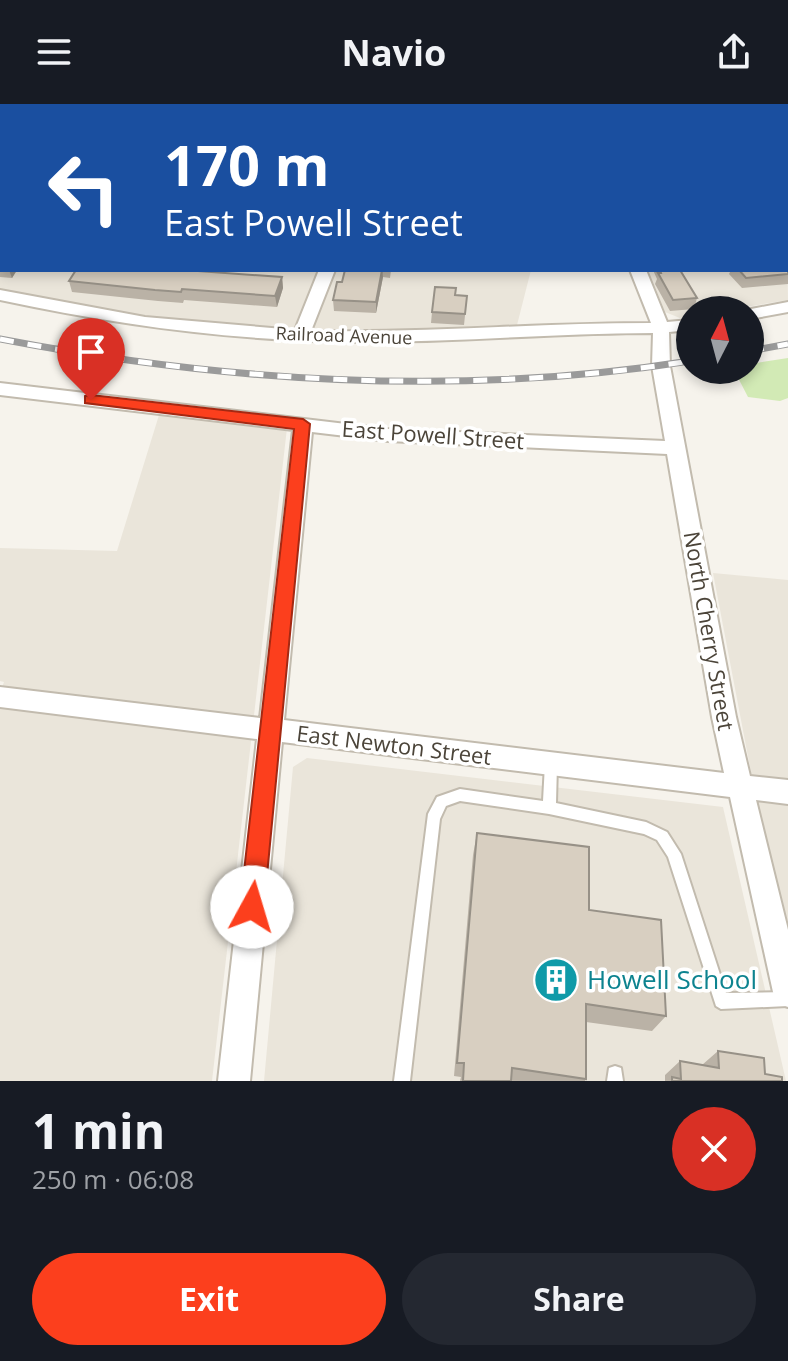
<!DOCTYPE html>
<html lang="en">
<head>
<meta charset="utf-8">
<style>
  body { margin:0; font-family:"Open Sans",sans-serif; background:#242831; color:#f1f3f6; height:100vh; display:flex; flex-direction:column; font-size:30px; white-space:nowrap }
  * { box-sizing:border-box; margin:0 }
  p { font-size:26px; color:#9ea1a6 }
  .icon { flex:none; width:44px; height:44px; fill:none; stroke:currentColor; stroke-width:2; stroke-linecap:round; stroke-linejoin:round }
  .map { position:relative; height:977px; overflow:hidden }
  .drawer { display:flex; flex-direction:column; background:#171b24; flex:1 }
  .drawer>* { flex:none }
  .top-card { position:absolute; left:0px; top:0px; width:788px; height:168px; box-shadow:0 4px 12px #0003; background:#1a4fa0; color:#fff; overflow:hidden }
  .needle { width:52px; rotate:6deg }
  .fabs { position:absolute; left:676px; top:192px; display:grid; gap:16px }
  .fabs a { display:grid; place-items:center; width:88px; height:88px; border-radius:50%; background:#171b24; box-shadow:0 4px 12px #0003; font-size:40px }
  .pin { position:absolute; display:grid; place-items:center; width:68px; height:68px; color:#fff; margin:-82px -34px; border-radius:50% 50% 50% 0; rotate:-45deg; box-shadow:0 0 8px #0007 }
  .pin .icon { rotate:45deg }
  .me { position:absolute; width:88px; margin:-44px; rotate:6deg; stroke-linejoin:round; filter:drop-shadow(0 0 6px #0008) }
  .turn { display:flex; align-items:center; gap:28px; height:168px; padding:0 32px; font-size:36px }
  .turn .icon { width:104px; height:104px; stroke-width:2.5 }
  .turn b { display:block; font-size:56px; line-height:68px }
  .round { display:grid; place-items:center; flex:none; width:84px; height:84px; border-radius:42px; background:#242831 }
  .overview { display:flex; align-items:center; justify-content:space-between; height:136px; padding:0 32px }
  h1 { font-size:48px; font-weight:700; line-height:60px }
  .cta { display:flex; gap:16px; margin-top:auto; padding:16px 32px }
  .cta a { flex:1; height:92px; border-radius:48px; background:#fc3f1d; color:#fff; font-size:32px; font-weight:700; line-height:92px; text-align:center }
  .cta a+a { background:#242831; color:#f1f3f6 }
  header { display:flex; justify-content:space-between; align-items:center; height:104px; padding:0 32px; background:#171b24; font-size:36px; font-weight:700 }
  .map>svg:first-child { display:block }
  .residential { fill:#eae5da }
  .green { fill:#d2eab5 }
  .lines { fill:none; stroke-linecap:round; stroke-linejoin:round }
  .lane-casing { stroke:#c2bbae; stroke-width:4 }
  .street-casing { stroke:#c2bbae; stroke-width:4 }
  .lane { fill:#fff; fill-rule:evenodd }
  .street { fill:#fff; fill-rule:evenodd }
  .rail-casing { stroke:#9a9a9a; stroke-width:7 }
  .rail { stroke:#fff; stroke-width:5; stroke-dasharray:14; stroke-linecap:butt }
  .wall { fill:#bab2a6 }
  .shaded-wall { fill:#979187 }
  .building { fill:#d8cfc1; stroke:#979187; stroke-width:2 }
  .route { fill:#fc3f1d; stroke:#a42913; stroke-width:2 }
  .labels { text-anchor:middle; stroke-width:7; stroke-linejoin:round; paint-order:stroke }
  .far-street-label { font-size:18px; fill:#4b4439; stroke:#fff }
  .street-label { font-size:22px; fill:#4b4439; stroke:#fff }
  .near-culture-label { font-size:26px; fill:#0d838f; stroke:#fff; text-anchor:start }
</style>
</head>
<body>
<header><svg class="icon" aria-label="menu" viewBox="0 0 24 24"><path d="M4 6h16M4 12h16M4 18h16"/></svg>Navio<svg class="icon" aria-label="share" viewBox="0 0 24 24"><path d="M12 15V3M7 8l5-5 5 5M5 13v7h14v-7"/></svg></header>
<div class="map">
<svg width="788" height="977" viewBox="0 0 788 977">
  <rect width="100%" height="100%" fill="#f6f3ec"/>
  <!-- residential -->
  <path class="residential" d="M0 0H757V2H2V166H531L516 225 406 228 282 225 183 217 72 203 0 185Z
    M786 64 788 196 728 206H690V212L680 214 665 208 648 166H786Z
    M159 311 287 324 212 977H0V589L4 578 0 577V444L117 447Z
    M713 469 788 476V819L758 705Z
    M307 654 723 703 786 977H264L293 663Z"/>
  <!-- green -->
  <path class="green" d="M788 254V294L780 297 748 293 734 266H750V260Z"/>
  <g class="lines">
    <!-- lane casing -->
    <g class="lane-casing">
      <path id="lane" d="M551 654 555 656 557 660 556 699 646 718 667 728 681 750 726 889 788 888V902L721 905 716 902 668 753 657 736 644 730 549 710 460 697 446 702 440 715 410 977H394L428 710 437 693 460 685 543 697 545 660 547 656Z
        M615 962 621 964 623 977H607L609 964Z"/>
    </g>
    <!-- street casing -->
    <g class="street-casing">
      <path id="street" d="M519 0H531V2H519Z
        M648 0H660V2H648Z
        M786 66H788V74H786Z
        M0 74H2V82H0Z
        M319 166H335L311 227C425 229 537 219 651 219L630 166H646L667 218 690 216V226L669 228 670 262 736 613 750 672 788 676V700L756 696 788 826V903L777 899 773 888 730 693 282 638 250 977H218L257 635 0 603V583L260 614 293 326 0 291V279L388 325 665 337 652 262 653 229C557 229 463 238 367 238 243 238 121 222 0 196V186L145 213 295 226ZM312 328 388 337 667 350 712 613 724 669 284 616Z
        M788 198V208L750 215V206H746Z"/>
    </g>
    <!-- lane -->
    <use href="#lane" class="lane"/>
    <!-- street -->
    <use href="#street" class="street"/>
    <!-- rail casing -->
    <g class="rail-casing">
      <path id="rail" d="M0 235C225 278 462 293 690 257
        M750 247 788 240"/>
    </g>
    <!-- rail -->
    <use href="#rail" class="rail"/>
  </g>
  <!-- wall -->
  <path class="wall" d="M491 0H510V2H491Z
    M0 145 2 146V166H17L12 174 0 173Z
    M788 153V180L742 184 729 170 731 166H786Z
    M345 166H391L390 174 383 173 376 209 334 207 333 196 342 178Z
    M653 166H680L697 194 694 205 670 207 655 180 657 175Z
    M282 173 283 184 277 203 184 196 183 199 158 197 72 188 69 177Z
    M456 192H467L464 221 431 219 432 208Z
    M477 729 589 806 666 912 652 927 586 918V975L585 977H460L461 973 454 972 473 751Z
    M718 947 765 970 782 977H665V971L680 957 702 961Z"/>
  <!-- shaded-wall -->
  <path class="shaded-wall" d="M9 166H17L12 174Z
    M382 166 383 173 376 209V198Z
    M282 173 283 184 277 203 275 192Z"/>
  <!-- building -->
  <path class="building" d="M620 0H645V2H620Z
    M2 83V97H0V86Z
    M0 145 2 146V163H0Z
    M786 153H788V170L746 174 739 166H786Z
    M76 166H184L282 173 275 192 182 185 181 188 155 186 69 177Z
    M345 166H382L376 198 333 196 337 178H342Z
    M660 166H680L697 194 673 196 658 169H661Z
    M435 183 456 184 455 191 467 192 465 210 432 208Z
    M477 729 589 743V806L661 816 666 912 586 900V975L512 964 511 977H463L464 959H457Z
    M718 947 764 954 765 970 782 973V977H672V973L681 975 680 957 719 964Z"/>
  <!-- route -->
  <path class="route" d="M91 291 303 315 310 320 264 803 260 811 252 815 244 811 240 803 294 325 85 299V292Z"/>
  <!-- icons -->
  <defs>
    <g id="building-disc" transform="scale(2.3)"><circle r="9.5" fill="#0f9aa8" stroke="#fff"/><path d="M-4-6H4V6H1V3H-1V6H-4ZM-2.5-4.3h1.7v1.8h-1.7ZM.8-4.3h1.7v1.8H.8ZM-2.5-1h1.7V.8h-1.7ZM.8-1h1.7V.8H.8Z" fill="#fff"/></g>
  </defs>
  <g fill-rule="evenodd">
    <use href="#building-disc" x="556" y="876"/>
  </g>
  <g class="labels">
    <!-- far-street labels -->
    <g class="far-street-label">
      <text transform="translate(344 232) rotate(2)" y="6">Railroad Avenue</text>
    </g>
    <!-- street labels -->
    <g class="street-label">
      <text transform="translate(433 331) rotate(4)" y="8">East Powell Street</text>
      <text transform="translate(709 527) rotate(80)" y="8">North Cherry Street</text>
      <text transform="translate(394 641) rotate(7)" y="8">East Newton Street</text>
    </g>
    <!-- near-culture labels -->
    <g class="near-culture-label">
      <text x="587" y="885">Howell School</text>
    </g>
  </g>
</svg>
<div class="fabs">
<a><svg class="needle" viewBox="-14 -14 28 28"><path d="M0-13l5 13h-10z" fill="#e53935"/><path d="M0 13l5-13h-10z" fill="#9ea1a6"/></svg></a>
</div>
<div class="pin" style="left:91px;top:296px;background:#d93025"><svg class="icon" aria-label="arrive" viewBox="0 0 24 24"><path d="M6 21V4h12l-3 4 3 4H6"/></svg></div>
<svg class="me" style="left:252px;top:803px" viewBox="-20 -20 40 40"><circle r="19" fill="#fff"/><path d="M0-13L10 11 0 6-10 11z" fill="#fc3f1d"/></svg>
<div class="top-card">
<div class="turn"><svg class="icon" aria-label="left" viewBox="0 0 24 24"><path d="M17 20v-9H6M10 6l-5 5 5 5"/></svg><div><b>170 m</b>East Powell Street</div></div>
</div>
</div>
<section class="drawer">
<div class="overview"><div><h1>1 min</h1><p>250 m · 06:08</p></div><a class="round" style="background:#d93025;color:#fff"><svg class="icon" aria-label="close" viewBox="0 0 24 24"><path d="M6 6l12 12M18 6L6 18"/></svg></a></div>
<div class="cta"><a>Exit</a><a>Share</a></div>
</section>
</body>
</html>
